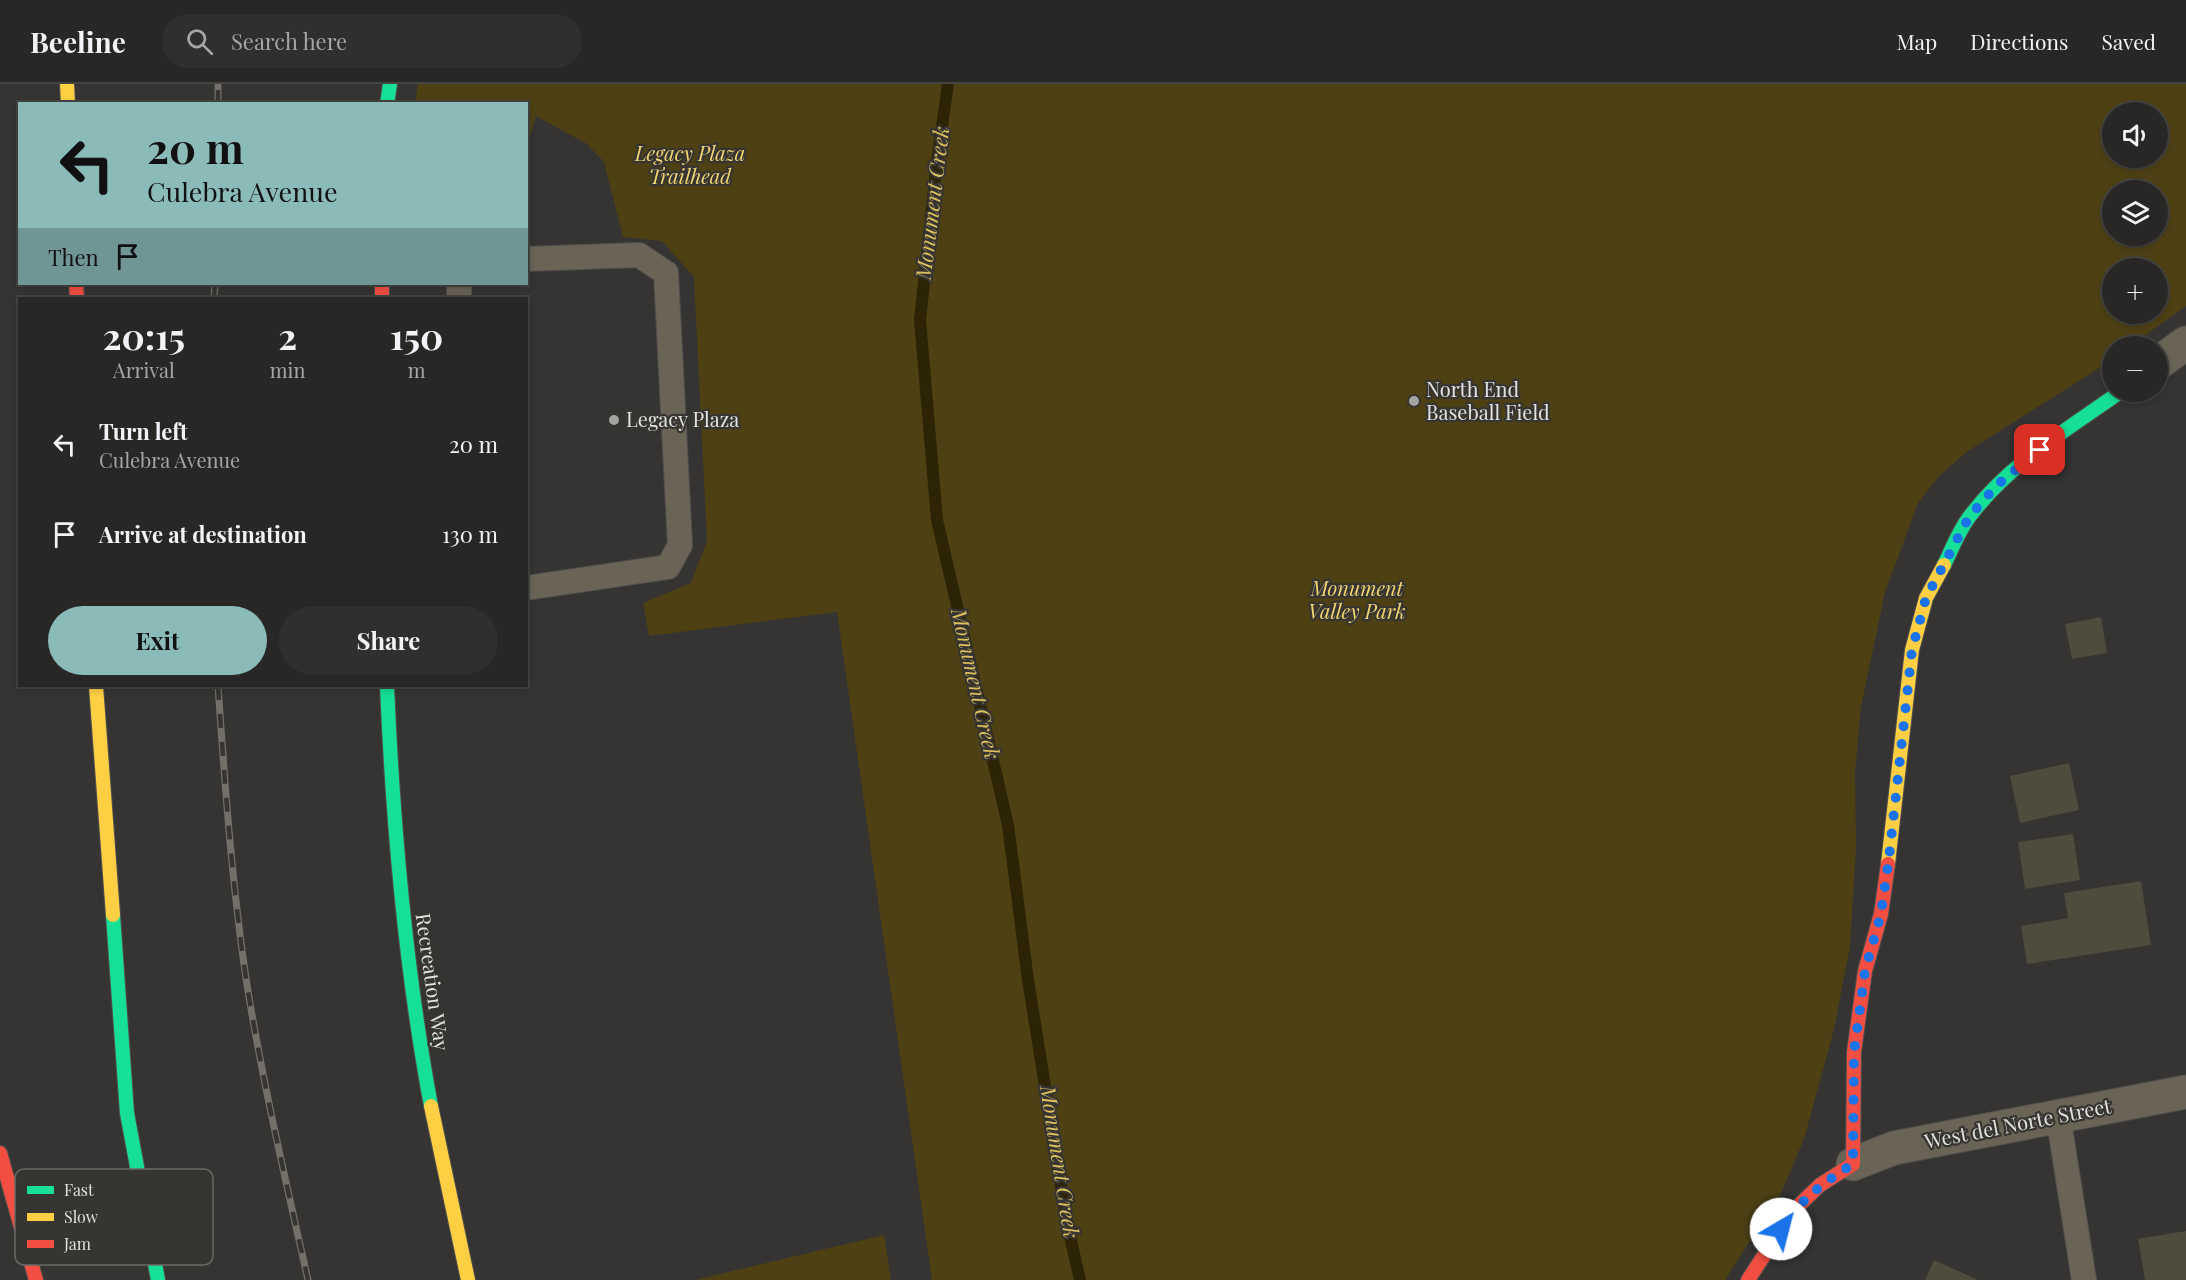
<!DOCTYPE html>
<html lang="en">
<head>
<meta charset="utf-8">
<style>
  body { margin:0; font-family:"Playfair Display",serif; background:#302f2e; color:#f1f3f6; height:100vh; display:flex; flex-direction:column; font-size:22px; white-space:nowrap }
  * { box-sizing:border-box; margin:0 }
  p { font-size:20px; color:#a5a5a7 }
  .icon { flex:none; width:33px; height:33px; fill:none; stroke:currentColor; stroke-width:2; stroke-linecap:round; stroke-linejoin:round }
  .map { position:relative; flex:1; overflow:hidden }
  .sheet { position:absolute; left:18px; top:213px; width:510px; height:390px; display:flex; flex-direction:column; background:#282726; border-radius:0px; box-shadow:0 3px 9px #0003,0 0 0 2px #444443 }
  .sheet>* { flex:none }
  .guide { position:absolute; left:18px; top:18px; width:510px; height:183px; border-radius:0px; box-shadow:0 3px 9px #0003,0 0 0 2px #444443; background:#8bbbb9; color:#111; overflow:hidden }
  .buttons { position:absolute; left:2102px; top:18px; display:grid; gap:12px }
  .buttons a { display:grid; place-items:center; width:66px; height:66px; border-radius:50%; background:#282726; box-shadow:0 3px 9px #0003,0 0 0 2px #444443; font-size:30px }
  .pin { position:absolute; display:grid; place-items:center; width:51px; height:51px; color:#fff; margin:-26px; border-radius:12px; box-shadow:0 3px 9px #0006 }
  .me { position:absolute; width:66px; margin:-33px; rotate:37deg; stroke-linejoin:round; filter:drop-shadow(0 0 4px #0008) }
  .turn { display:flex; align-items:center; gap:21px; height:126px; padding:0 30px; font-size:27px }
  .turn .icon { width:78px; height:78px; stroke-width:2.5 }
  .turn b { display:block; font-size:42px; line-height:51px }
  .then { display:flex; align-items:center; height:57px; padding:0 30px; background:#0003; gap:12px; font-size:22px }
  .eta { display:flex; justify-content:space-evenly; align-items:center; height:102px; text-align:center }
  .eta b { font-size:36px; font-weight:700; line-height:42px }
  .primary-button { display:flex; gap:12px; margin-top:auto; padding:12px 30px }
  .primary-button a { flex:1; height:69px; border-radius:36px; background:#8bbbb9; color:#111; font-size:24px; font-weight:700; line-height:69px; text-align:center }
  .primary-button a+a { background:#302f2e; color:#f1f3f6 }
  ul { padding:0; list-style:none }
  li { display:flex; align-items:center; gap:18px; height:90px; padding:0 30px }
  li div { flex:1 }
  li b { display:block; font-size:22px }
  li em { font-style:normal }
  header { display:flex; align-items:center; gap:36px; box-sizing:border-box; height:84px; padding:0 30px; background:#282726; border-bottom:2px solid #444443 }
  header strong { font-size:28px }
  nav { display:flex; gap:33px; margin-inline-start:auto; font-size:21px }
  .search { width:420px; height:54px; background:#302f2e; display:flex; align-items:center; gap:15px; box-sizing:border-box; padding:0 21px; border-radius:33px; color:#a5a5a7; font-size:22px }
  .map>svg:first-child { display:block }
  .green { fill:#4d4114; fill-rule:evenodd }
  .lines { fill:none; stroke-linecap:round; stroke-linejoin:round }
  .stream { stroke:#2d2405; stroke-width:12 }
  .building { fill:#4e4c3c }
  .lane-casing { stroke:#51504f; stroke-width:26 }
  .street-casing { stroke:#51504f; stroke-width:35 }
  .fast-casing { stroke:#51504f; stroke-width:16 }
  .slow-casing { stroke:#51504f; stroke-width:16 }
  .jam-casing { stroke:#51504f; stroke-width:16 }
  .lane { stroke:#696456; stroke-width:24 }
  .street { stroke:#696456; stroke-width:33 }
  .fast { stroke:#16e098; stroke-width:14 }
  .slow { stroke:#ffcf43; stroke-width:14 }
  .jam { stroke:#f24e42; stroke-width:14 }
  .rail-casing { stroke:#727068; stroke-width:7 }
  .rail { stroke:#363532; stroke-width:4.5; stroke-dasharray:14; stroke-linecap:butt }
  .route { stroke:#1a73e8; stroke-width:10; stroke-dasharray:0 18 }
  .poi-dot { fill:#a5a4a3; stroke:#363532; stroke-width:2 }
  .labels { text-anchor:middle; stroke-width:4.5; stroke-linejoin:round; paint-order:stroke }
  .park-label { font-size:20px; font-style:italic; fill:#f0d471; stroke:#363532 }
  .poi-label { font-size:20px; fill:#e2e1df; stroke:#363532; text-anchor:start }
  .street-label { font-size:20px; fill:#e2e1df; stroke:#363532 }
  .water-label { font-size:21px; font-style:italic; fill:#ddc15d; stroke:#363532 }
  .key { fill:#363532; stroke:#6a6966; stroke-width:1.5 }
  .key-label { font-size:16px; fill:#e2e1df }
</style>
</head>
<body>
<header>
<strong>Beeline</strong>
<div class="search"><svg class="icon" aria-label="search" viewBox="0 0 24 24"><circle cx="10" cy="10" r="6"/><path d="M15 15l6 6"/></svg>Search here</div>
<nav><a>Map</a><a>Directions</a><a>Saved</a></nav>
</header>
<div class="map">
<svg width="2186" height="1196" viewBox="0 0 2186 1196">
  <rect width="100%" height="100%" fill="#353433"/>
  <!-- green -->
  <path class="green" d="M418 0H2186V222L2130 262H2112V276L1968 367 1940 391 1918 419 1885 508 1861 623 1855 688 1856 763 1850 863 1834 945 1804 1055 1781 1109 1725 1196H932L837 528 649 552 643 519 691 499 707 457 694 193 662 157 623 153 604 78 587 60 536 32 529 55H527L526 20 415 19ZM2157 28V74H2112V28ZM2157 106V152H2112V106ZM2157 184V230H2112V184Z
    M884 1151 891 1196H695Z"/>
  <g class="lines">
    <!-- stream -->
    <path class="stream" d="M948 0 937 77 920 236 937 436 1008 741 1028 896 1067 1139 1080 1196"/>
  </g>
  <!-- building -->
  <path class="building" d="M2101 533 2107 569 2072 575 2065 540Z
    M2069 679 2079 726 2020 739 2010 692Z
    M2073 750 2080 796 2025 805 2018 758Z
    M2141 797 2151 861 2027 880 2021 842 2068 834 2064 809Z
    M2186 1147V1196H2145L2138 1155Z
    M1934 1176 1978 1196H1925Z"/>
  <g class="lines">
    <!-- lane casing -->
    <g class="lane-casing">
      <path id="lane" d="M526 175 639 171 666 189 680 461 668 483 526 504
        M459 200V214
        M2058 1031 2084 1196"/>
    </g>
    <!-- street casing -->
    <g class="street-casing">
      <path id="street" d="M2157 280 2186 259
        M1853 1080 1894 1064 2186 1008"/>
    </g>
    <!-- fast casing -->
    <g class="fast-casing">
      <path id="fast" d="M387 20 390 0
        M1944 481C1952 465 1959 446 1970 432 2009 380 2068 345 2120 308
        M387 602C393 743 405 883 431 1022
        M113 831 127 1029 158 1196"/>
    </g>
    <!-- slow casing -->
    <g class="slow-casing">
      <path id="slow" d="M67 0 68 20
        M96 602 113 831
        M1888 780 1912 566 1926 514 1944 481
        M431 1022 468 1196"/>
    </g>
    <!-- jam casing -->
    <g class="jam-casing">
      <path id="jam" d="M76 200 77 214
        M382 200V214
        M0 1069 36 1196
        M1748 1196 1793 1127 1820 1101 1853 1080 1854 968 1865 887 1881 830 1888 780"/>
    </g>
    <!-- lane -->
    <use href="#lane" class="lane"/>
    <!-- street -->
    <use href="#street" class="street"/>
    <!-- fast -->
    <use href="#fast" class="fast"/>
    <!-- slow -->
    <use href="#slow" class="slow"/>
    <!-- jam -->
    <use href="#jam" class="jam"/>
    <!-- rail casing -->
    <g class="rail-casing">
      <path id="rail" d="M218 20V0
        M214 214 215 200
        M218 602C225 702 232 802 247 901 263 1000 286 1098 308 1196"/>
    </g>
    <!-- rail -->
    <use href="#rail" class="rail"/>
  </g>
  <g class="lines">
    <!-- route -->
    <path class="route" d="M1781 1145C1801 1115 1823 1099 1853 1080L1854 968 1865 887 1881 830 1889 774 1912 566 1926 514 1969 433 1997 401 2040 366"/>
  </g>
  <!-- markers -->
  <g class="poi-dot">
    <circle cx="1414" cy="317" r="6"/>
    <circle cx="614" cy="336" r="6"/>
  </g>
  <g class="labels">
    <!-- park labels -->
    <g class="park-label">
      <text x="690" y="77">Legacy Plaza<tspan x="690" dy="23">Trailhead</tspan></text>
      <text x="1357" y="512">Monument<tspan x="1357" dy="23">Valley Park</tspan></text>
    </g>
    <!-- poi labels -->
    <g class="poi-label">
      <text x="1426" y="313">North End<tspan x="1426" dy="23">Baseball Field</tspan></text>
      <text x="626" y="343">Legacy Plaza</text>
    </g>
    <!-- street labels -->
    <g class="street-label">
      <text transform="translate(432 898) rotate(82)" y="7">Recreation Way</text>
      <text transform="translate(2018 1040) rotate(-11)" y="7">West del Norte Street</text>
    </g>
    <!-- water labels -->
    <g class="water-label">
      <text transform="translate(933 119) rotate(-83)" y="7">Monument Creek</text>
      <text transform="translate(975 600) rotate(77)" y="7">Monument Creek</text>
      <text transform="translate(1059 1078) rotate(81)" y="7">Monument Creek</text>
    </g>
  </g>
  <!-- legend -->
  <rect x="15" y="1085" width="198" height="96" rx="9" class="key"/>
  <rect x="27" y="1102" width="27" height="8" fill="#16e098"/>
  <rect x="27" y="1129" width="27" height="8" fill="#ffcf43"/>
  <rect x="27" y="1156" width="27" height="8" fill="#f24e42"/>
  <g class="key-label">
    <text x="64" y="1112">Fast</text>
    <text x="64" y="1139">Slow</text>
    <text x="64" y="1166">Jam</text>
  </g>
</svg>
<div class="buttons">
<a><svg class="icon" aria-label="sound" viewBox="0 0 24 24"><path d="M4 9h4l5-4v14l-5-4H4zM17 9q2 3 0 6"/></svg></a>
<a><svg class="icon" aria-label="layers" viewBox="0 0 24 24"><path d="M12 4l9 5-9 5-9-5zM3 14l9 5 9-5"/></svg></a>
<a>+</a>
<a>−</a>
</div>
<div class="pin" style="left:2040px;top:366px;background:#d93025"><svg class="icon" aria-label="arrive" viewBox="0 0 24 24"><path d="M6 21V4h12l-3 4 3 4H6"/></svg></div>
<svg class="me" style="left:1781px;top:1145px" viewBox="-20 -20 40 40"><circle r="19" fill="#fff"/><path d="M0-13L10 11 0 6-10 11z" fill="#1a73e8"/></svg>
<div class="guide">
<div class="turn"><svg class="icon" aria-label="left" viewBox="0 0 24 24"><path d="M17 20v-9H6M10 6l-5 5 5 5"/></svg><div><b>20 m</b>Culebra Avenue</div></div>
<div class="then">Then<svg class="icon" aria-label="arrive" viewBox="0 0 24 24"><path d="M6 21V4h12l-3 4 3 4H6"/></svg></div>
</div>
<section class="sheet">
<div class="eta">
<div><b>20:15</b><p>Arrival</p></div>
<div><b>2</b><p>min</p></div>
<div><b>150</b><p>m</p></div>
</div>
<ul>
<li><svg class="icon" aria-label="left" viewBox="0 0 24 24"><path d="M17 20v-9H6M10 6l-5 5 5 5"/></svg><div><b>Turn left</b><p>Culebra Avenue</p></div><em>20 m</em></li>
<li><svg class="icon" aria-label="arrive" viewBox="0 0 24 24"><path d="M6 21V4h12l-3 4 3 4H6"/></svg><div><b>Arrive at destination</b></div><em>130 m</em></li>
</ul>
<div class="primary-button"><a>Exit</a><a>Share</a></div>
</section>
</div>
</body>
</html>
